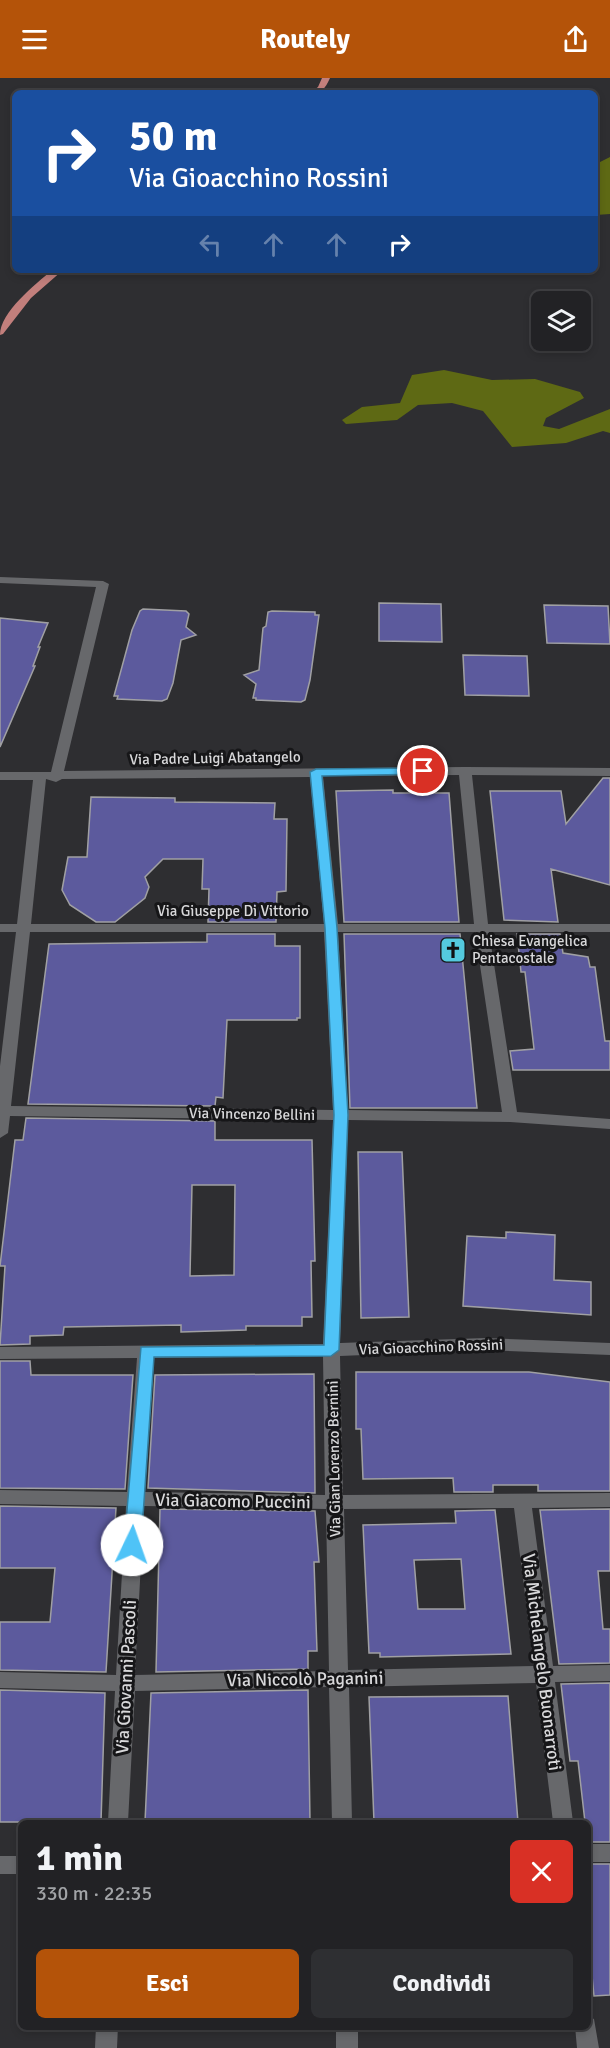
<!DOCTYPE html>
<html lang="it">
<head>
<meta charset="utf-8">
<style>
  body { margin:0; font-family:Signika,sans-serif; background:#2e2f32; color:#f1f3f6; height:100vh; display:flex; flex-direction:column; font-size:22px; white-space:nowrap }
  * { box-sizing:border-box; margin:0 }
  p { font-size:20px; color:#a2a4a7 }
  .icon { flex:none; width:33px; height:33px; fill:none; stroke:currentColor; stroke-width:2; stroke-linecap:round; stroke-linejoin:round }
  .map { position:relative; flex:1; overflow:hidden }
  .panel { position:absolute; left:18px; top:1742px; width:573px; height:210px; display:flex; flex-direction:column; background:#222225; border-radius:9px; box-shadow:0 3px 9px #0003,0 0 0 2px #3f3f42 }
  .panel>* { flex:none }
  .top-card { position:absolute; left:12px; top:12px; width:586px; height:183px; border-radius:9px; box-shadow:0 3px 9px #0003,0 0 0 2px #3f3f42; background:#1a4fa0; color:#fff; overflow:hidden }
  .controls { position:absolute; left:531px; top:213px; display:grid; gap:12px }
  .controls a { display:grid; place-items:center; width:60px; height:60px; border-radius:9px; background:#222225; box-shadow:0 3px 9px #0003,0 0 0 2px #3f3f42; font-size:30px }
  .pin { position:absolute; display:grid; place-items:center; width:51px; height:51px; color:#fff; margin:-26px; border:3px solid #fff; border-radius:50%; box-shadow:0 2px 6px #0007 }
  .me { position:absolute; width:66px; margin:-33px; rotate:3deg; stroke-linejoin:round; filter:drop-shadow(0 0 4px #0008) }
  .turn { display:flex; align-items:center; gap:21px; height:126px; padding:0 18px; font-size:27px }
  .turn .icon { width:78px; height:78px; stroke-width:2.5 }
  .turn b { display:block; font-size:42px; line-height:51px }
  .lanes { display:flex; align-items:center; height:57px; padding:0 18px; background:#0003; justify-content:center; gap:30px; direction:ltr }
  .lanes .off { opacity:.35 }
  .round { display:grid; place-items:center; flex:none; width:63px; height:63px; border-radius:9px; background:#2e2f32 }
  .head { display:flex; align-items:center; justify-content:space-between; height:102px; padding:0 18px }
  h1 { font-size:36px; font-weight:800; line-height:45px }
  .cta { display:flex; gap:12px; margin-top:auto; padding:12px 18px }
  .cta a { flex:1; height:69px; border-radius:9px; background:#b45309; color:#fff; font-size:24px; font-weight:800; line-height:69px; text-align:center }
  .cta a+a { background:#2e2f32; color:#f1f3f6 }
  header { display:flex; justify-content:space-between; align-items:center; height:78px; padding:0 18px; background:#b45309; color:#fff; font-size:27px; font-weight:800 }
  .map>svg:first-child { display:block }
  .forest { fill:#5e6914 }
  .building { fill:#5c5a9d; stroke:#a0a0a3; stroke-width:1.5; fill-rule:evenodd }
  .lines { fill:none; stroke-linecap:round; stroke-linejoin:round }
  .minor { fill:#67686b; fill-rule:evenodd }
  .major { fill:#c27f7c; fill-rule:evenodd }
  .route { fill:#4fc3f7; stroke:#337fa1; stroke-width:1.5 }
  .labels { text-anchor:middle; stroke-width:6; stroke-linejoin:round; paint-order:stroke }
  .street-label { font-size:15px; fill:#d8d8da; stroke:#161618 }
  .poi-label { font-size:15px; fill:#d8d8da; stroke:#161618; text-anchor:start }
  .near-street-label { font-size:18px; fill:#d8d8da; stroke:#161618 }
</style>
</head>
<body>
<header><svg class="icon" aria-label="menu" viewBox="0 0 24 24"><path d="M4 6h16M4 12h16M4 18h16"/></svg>Routely<svg class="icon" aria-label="share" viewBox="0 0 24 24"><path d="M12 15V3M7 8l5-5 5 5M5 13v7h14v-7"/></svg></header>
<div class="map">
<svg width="610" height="1970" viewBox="0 0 610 1970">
  <rect width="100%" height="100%" fill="#2e2e31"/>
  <!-- forest -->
  <path class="forest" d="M610 79V136L596 137V86Z
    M444 292 492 302 535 301 580 314 584 320 546 340 543 348 559 351 610 331V355L603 353 566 365 512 369 483 333 452 325 418 327 397 342 346 346 342 342 362 329 400 325 412 297Z"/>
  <!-- building -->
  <path class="building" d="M379 525 441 526 442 564 379 563Z
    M544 527 608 528 610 566 547 565Z
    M143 531 186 533 189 536 186 549 196 557 181 562 173 605 167 621 162 623 117 621 118 618H114L132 552 140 533Z
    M272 533 315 534V537H319L310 602 305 622 301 624 256 622V620H253L256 606 244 597 259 592 263 550 266 548 268 534Z
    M0 540 48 545 38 569H40L33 588H35L0 669Z
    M463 577 527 578 529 618 465 617Z
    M603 700H610V807L551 791 558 844 504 842 490 713H561L566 746Z
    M393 712V715H449L459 844H344L336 713Z
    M91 719 175 720V724L275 725 274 741H287L286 813 277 814 276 844H208L209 811H202L203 781H163L145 799 149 809 145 820 115 844H96L70 827 62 812 68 779H87Z
    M207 856H275V868H300V940H297V942H227L223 1020 216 1019 215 1028 28 1026 49 866 207 864Z
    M344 856H460L477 1030H350Z
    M517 856H560L563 875 588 879 590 889H595L605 963H610V992H513L510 973 534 971 525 894H521Z
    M26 1040 215 1043V1062H312L315 1183H311L312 1239H302V1248H246V1252L181 1254V1247L64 1249 63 1257 30 1258V1266L0 1267 5 1188H0L15 1062H23ZM192 1107H235L234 1197 190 1198Z
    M358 1074H402L409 1239 361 1240Z
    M506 1154 555 1157 554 1202 591 1204V1237L463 1228 467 1158 506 1160Z
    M0 1283H30L31 1297H133L125 1411 0 1410Z
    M356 1294H529L610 1304V1413H538V1407H493V1414H454L453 1400 363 1401 361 1351H356Z
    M314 1296 315 1415 148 1410 155 1297Z
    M0 1428 116 1430 106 1594 0 1592V1544H50L55 1490H0Z
    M160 1431 315 1433 319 1484H314L317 1573H308V1591L156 1594Z
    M610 1431V1493H598L603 1551H610V1585L559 1586 540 1432Z
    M495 1432 511 1576 380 1579V1575H369L363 1447 456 1445 455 1433ZM461 1481 465 1531H418L414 1482Z
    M610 1605V1764H588V1744H585L578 1683H570L561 1606Z
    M0 1612 105 1615 101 1744H0Z
    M308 1612 310 1744H145L151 1615Z
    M508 1618 518 1744H374L369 1619Z
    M588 1786H610V1917L594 1918 588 1857Z"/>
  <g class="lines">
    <!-- minor -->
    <path class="minor" d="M0 499 103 503 109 506 64 693 465 689 610 690V698L472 697 488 846H610V854H489L517 1034 610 1041V1051L510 1044 348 1042 340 1265 486 1260 610 1265V1277L486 1272 340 1278 343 1417 610 1415V1429L532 1430 553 1588 610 1587V1603L555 1604 573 1744H553L536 1605 349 1609 352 1744H332L329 1609 135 1613 128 1744H108L115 1613 0 1610V1594L116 1597 126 1428 0 1426V1412L127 1414 137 1280 0 1281V1269L323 1266 333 1042 10 1038 8 1055 0 1060V988L16 854H0V846H17L33 702H0V694H51L96 509 0 505ZM459 697 474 846H338L323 698ZM310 699 324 846H31L46 701 56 704 62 701ZM30 854H324L333 1032 11 1028ZM338 854H475L502 1034 348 1032ZM323 1278 325 1417 145 1414 154 1280ZM144 1428 326 1431 329 1593 135 1597ZM514 1430 534 1588 348 1592 344 1431Z
      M588 1766H610V1784H588Z
      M0 1778H21V1796H0Z
      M588 1938 594 1941 599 1970H577L575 1948H588Z
      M96 1948H118L117 1970H95Z
      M336 1948H358V1970H336Z"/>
    <!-- major -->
    <path class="major" d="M322 0H330C325 11 322 15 310 15L318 9Z
      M52 192H63L31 220 3 256 0 257C0 234 35 207 52 192Z"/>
  </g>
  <!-- route -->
  <path class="route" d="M423 690 427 691V696L322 698 337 850 348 1037 339 1272 331 1278 154 1279 141 1467 138 1472H127L124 1467 141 1269 324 1267 334 1037 325 850 310 694 316 691Z"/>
  <!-- icons -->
  <defs>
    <g id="church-square" transform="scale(1.35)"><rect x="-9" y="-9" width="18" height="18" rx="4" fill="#54cade" stroke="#161618"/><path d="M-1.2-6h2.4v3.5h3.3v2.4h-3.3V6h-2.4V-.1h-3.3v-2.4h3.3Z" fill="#111"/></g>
  </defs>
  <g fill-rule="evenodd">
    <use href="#church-square" x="453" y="872"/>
  </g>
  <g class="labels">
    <!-- street labels -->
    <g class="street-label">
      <text transform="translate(215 680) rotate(-1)" y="5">Via Padre Luigi Abatangelo</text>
      <text x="233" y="838">Via Giuseppe Di Vittorio</text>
      <text transform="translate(252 1036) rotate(1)" y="5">Via Vincenzo Bellini</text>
      <text transform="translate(431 1269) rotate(-2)" y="5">Via Gioacchino Rossini</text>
      <text transform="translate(334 1381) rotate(-91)" y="5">Via Gian Lorenzo Bernini</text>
    </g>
    <!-- poi labels -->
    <g class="poi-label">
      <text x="472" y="868">Chiesa Evangelica<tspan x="472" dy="17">Pentacostale</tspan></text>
    </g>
    <!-- near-street labels -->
    <g class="near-street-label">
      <text transform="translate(233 1423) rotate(1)" y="6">Via Giacomo Puccini</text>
      <text transform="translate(542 1584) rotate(83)" y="6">Via Michelangelo Buonarroti</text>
      <text transform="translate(126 1599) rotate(-87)" y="6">Via Giovanni Pascoli</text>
      <text transform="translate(305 1601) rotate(-1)" y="6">Via Niccolò Paganini</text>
    </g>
  </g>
</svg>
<div class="controls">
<a><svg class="icon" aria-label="layers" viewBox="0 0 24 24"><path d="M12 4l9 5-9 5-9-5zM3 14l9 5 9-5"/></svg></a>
</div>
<div class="pin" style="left:423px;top:693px;background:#d93025"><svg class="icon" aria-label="arrive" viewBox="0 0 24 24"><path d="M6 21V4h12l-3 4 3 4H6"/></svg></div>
<svg class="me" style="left:132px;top:1467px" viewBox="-20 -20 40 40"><circle r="19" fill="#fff"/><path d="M0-13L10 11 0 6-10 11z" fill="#4fc3f7"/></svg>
<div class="top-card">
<div class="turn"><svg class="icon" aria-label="right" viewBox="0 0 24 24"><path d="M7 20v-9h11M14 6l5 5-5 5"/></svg><div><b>50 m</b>Via Gioacchino Rossini</div></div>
<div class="lanes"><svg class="icon off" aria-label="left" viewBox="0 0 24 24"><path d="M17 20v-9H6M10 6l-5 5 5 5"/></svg><svg class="icon off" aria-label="ahead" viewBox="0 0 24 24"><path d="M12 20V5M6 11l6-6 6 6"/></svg><svg class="icon off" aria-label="ahead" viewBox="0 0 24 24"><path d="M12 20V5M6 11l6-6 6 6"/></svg><svg class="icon" aria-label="right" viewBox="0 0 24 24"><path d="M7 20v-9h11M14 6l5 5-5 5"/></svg></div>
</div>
<section class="panel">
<div class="head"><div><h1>1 min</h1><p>330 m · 22:35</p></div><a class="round" style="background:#d93025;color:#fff"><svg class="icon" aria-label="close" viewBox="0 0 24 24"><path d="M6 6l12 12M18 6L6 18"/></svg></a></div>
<div class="cta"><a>Esci</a><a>Condividi</a></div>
</section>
</div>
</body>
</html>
